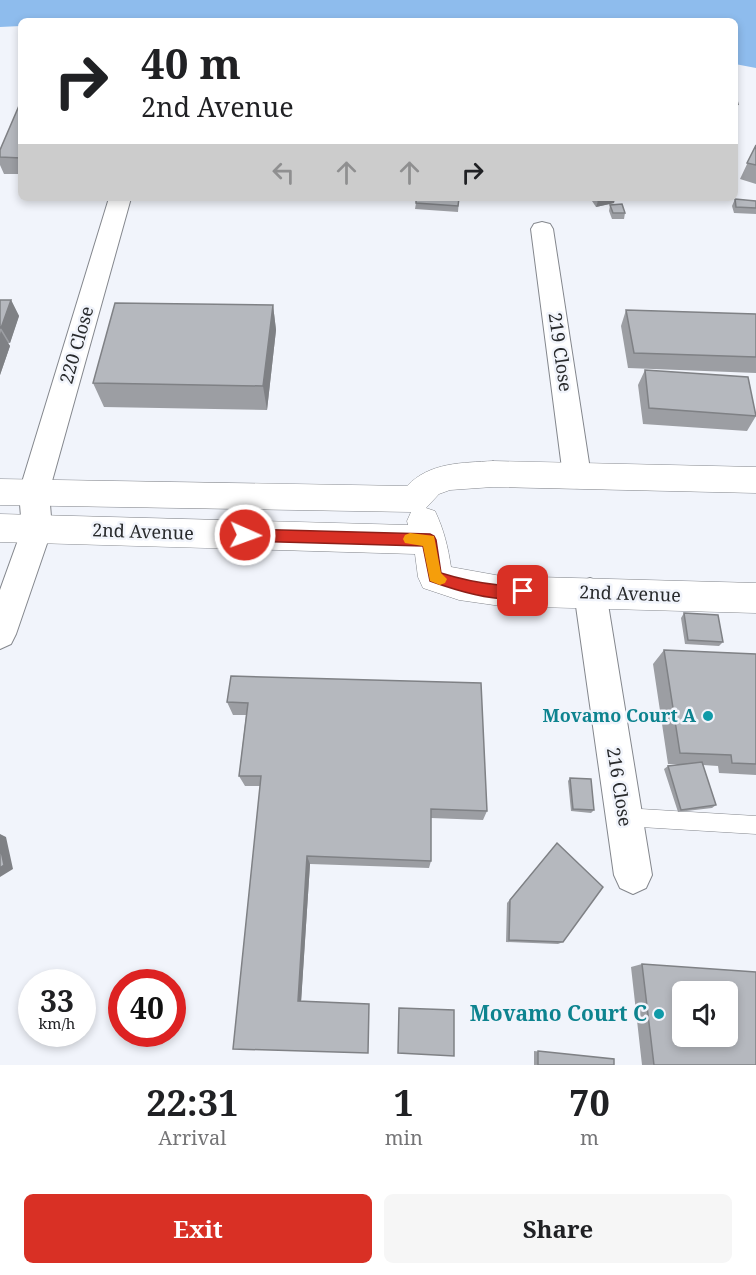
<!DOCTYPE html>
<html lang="en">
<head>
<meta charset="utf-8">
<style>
  body { margin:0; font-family:"Noto Serif",serif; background:#f6f6f6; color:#202124; height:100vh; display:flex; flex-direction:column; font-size:22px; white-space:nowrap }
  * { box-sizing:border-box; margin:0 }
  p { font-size:20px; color:#757577 }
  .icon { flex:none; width:33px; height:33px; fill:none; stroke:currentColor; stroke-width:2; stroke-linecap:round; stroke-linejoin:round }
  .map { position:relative; height:1065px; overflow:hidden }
  .panel { display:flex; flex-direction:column; background:#fff; flex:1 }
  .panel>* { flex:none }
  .banner { position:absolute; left:18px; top:18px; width:720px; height:183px; border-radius:9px; box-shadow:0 3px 9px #0003; background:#fff; color:#202124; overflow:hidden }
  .buttons { position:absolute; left:672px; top:981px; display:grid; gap:12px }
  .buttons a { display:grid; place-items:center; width:66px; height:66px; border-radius:9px; background:#fff; box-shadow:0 3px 9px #0003; font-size:30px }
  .speed { position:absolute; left:18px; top:969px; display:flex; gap:12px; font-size:30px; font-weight:700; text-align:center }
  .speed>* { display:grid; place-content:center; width:78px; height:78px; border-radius:50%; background:#fff; box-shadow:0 3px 9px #0003; line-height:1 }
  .speed small { font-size:15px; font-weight:400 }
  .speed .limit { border:9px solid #d22; background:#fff; color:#111 }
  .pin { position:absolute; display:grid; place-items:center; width:51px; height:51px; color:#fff; margin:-26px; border-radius:12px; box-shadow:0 3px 9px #0006 }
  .me { position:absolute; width:66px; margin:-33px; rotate:92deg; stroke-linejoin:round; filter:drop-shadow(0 0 4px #0008) }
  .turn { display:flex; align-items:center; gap:21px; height:126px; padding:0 24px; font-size:27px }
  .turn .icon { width:78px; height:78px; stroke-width:2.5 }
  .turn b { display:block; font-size:42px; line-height:51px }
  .lanes { display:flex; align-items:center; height:57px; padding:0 24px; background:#0003; justify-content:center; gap:30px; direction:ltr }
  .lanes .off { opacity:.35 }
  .eta { display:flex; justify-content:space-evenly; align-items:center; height:102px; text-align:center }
  .eta b { font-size:36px; font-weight:700; line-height:42px }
  .cta { display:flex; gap:12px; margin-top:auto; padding:12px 24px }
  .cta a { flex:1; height:69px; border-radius:9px; background:#d93025; color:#fff; font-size:24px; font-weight:700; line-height:69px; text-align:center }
  .cta a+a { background:#f6f6f6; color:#202124 }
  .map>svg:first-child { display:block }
  .water { fill:#8ebced }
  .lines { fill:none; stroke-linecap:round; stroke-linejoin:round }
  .service-casing { stroke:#84878d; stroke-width:1 }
  .minor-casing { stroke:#84878d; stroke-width:2 }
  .tertiary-casing { stroke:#84878d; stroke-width:1 }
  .service { fill:#fff; fill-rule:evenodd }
  .minor { fill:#fff; fill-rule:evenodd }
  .tertiary { fill:#fff; fill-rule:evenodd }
  .wall { fill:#9c9ea3 }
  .shaded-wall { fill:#7f8185 }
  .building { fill:#b5b8be; stroke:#7f8185; stroke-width:1.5; fill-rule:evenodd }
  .route { fill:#d93025; stroke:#8d1f18; stroke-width:1.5 }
  .slow { fill:#f59e0b }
  .culture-dot { fill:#0f9aa8; stroke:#f1f4fb; stroke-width:2 }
  .labels { text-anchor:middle; stroke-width:5; stroke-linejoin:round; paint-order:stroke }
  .street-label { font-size:18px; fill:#282a2c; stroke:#f1f4fb }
  .culture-label { font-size:18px; font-weight:bold; fill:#0d838f; stroke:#f1f4fb; text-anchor:end }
  .near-culture-label { font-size:21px; font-weight:bold; fill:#0d838f; stroke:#f1f4fb; text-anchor:end }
</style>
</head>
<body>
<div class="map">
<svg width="756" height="1065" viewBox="0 0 756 1065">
  <rect width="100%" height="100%" fill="#f1f4fb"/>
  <!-- water -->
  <path class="water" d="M0 0H756V68L735 64V21H21V26L0 27Z"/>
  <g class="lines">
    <!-- service casing -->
    <g class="service-casing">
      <path id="service" d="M624 808 756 816V834L624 826 618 823 615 817 618 811Z"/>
    </g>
    <!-- minor casing -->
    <g class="minor-casing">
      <path id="minor" d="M109 198H131L49 492 52 529 16 634 11 644 0 649V590L22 529 19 492Z
        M542 222 550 224 553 229 591 476 587 484 577 488 567 484 563 476 531 229 534 224Z
        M590 578 601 582 606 592 652 875 646 888 633 894 620 888 614 875 574 592 579 582Z"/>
    </g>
    <!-- tertiary casing -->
    <g class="tertiary-casing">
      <path id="tertiary" d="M493 461 756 467V493L493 487 450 490 439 494 426 508 435 511C444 530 448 547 451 567L501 576 756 583V613L501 606 459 600 423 588 418 577 415 554 0 542V514L408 525 407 521 411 512 0 505V479L407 486C430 462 462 463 493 461Z"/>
    </g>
    <!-- service -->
    <use href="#service" class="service"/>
    <!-- minor -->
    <use href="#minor" class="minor"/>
    <!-- tertiary -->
    <use href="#tertiary" class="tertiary"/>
  </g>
  <!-- wall -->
  <path class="wall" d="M21 101V174H4L0 165V150Z
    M756 145V184L740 179Z
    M459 198 458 212 415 209 416 203Z
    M590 198H615L614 203 596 207Z
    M735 199 756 201V214L734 213 732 206Z
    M610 205 625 213 624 219H612L609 211Z
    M0 300H11L19 316 10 343H8L10 346 0 375Z
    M273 305 276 330 267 410 104 407 93 383Z
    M626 310 756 314V373L628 368 621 326Z
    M645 370 756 416 747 431 643 424 638 385Z
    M684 613 723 642 719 646 685 644 681 618Z
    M664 650 756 654V775L719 773 718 766 703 765 716 805 712 808 678 812 664 769 668 766 681 764H668L653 664Z
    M231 676 487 811 483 820 431 818V861L429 868 310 864 301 1001 260 786H245L239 776 246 715H233L227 702Z
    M570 778 594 810 591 813 571 811 568 781Z
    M553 848 563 942 558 944 506 942 507 903Z
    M642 964 756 1065H642L631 967Z
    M534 1051 614 1059V1065H534Z"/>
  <!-- shaded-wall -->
  <path class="shaded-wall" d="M611 198H615L614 203 596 207 598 201Z
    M11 300 19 316 10 343 1 328Z
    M273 305 276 330 267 410 263 386Z
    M1 331 10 346 0 375V334Z
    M0 834 6 837 13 869 0 877Z
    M307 856 310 864 301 1003 298 1001Z"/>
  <!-- building -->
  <path class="building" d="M735 93 738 104 735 103Z
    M21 101V158L0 157V150Z
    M756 145V165L747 163Z
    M416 198H459L458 206 416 203Z
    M596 198H611L598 201Z
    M735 199 756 201V208L736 207Z
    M622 204 625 213H613L610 205Z
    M0 300H11L1 328H0Z
    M115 303 273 305 263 386 93 383Z
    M626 310 756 314V357L634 353Z
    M645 370 748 377 756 416 649 408Z
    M684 613 718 615 723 642 688 640Z
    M664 650 756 654V764L732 763 731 755 680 753Z
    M231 676 481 683 487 811 431 809V861L307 856 298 1001 369 1004 368 1053 233 1049 261 776H239L248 703 227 702Z
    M702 762 716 805 681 810 668 766Z
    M570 778 591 779 594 810 573 809Z
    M557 843 603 887 563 942 509 940 510 900Z
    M0 846 4 865 0 868Z
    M642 964 756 972V1065H654ZM682 992H728V1036H682Z
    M399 1008 454 1010V1056L398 1053Z
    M538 1051 614 1059V1065H538Z"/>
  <!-- route -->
  <path class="route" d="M245 529 430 534 434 536 436 540 441 573C460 579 479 583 499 585 509 586 519 584 528 587L530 591 528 596C503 605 455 590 430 581L423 546 245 541 240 539 238 535 240 531Z"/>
  <!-- slow -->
  <path class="slow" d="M410 533 434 536 441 573 447 579 445 583 440 585 430 581 423 546 405 543 403 539 405 535Z"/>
  <!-- markers -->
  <g class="culture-dot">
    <circle cx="708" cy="716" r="6"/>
    <circle cx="659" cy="1014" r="6"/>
  </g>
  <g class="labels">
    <!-- street labels -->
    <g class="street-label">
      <text transform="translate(77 345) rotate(-74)" y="6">220 Close</text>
      <text transform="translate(560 352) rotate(82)" y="6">219 Close</text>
      <text transform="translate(143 532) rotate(2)" y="6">2nd Avenue</text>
      <text transform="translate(630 594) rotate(2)" y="6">2nd Avenue</text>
      <text transform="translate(619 787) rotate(81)" y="6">216 Close</text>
    </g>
    <!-- culture labels -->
    <g class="culture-label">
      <text x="696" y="722">Movamo Court A</text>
    </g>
    <!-- near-culture labels -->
    <g class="near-culture-label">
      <text x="647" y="1021">Movamo Court C</text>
    </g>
  </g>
</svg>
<div class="buttons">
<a><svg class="icon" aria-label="sound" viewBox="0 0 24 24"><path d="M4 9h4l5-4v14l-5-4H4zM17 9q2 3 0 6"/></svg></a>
</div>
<div class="speed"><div>33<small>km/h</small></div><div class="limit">40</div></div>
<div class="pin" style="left:523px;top:591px;background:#d93025"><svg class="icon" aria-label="arrive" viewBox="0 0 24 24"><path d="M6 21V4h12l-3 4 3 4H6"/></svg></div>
<svg class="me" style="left:245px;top:535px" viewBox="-20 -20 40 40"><circle r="17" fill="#d93025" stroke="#fff" stroke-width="3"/><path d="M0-11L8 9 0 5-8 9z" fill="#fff"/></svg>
<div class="banner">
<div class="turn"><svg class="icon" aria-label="right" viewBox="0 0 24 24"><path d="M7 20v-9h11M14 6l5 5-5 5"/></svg><div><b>40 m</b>2nd Avenue</div></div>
<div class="lanes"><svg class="icon off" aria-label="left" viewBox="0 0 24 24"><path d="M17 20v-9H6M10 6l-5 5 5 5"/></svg><svg class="icon off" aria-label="ahead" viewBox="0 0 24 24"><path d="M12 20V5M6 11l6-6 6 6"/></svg><svg class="icon off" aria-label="ahead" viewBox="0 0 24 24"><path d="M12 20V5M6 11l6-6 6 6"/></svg><svg class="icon" aria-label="right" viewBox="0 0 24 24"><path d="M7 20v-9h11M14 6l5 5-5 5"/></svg></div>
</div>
</div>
<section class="panel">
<div class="eta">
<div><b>22:31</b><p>Arrival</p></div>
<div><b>1</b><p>min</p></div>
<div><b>70</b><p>m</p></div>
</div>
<div class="cta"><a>Exit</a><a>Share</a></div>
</section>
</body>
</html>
